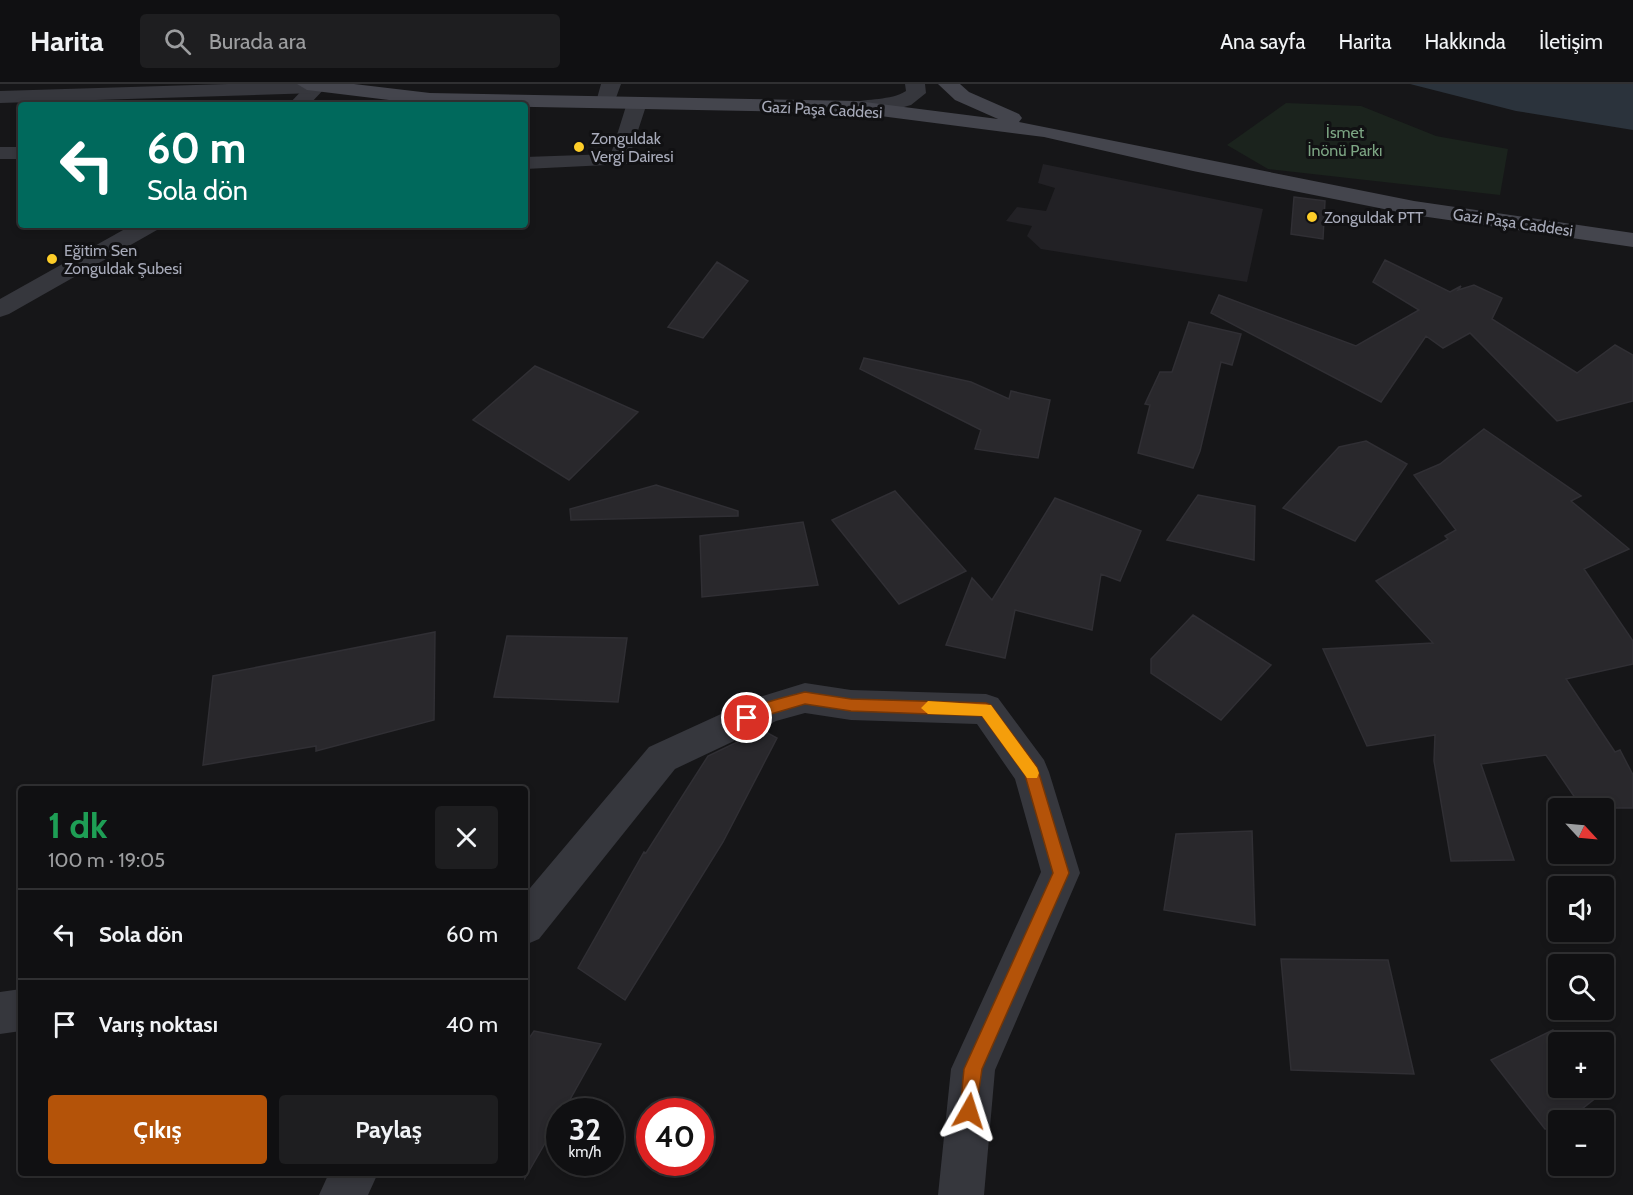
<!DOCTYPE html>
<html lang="tr">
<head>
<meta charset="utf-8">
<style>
  body { margin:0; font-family:Cabin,sans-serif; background:#1e1e20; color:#f1f3f6; height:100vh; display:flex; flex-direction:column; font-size:22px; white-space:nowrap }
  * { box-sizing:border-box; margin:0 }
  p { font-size:20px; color:#9c9d9f }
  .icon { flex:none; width:33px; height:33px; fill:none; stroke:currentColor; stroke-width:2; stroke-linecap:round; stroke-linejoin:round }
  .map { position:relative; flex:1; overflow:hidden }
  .details { position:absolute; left:18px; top:702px; width:510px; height:390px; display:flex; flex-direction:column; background:#101012; border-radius:6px; box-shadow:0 3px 9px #0003,0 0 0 2px #303032 }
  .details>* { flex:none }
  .guide { position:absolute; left:18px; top:18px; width:510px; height:126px; border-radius:6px; box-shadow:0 3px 9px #0003,0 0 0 2px #303032; background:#00695c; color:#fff; overflow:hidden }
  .needle { width:39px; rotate:116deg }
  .fabs { position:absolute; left:1548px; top:714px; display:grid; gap:12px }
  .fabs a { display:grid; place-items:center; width:66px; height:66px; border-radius:6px; background:#101012; box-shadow:0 3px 9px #0003,0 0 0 2px #303032; font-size:30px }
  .speed { position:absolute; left:546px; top:1014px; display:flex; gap:12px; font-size:30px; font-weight:700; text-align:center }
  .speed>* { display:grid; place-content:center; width:78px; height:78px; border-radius:50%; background:#101012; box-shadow:0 3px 9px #0003,0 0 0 2px #303032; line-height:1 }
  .speed small { font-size:15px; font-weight:400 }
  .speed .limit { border:9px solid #d22; background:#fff; color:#111 }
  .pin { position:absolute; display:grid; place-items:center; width:51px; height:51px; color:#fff; margin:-26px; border:3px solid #fff; border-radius:50%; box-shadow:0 2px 6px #0007 }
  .me { position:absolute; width:66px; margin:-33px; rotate:6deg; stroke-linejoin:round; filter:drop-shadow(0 0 4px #0008) }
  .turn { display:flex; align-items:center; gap:21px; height:126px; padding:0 30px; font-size:27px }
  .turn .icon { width:78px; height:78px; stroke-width:2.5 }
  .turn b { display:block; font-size:42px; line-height:51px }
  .round { display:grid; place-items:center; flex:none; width:63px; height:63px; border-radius:6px; background:#1e1e20 }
  .head { display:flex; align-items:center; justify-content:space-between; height:102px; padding:0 30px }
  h1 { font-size:36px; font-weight:800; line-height:45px; color:#1e9e55 }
  .button { display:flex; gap:12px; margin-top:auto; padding:12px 30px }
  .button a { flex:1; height:69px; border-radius:6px; background:#b45309; color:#fff; font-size:24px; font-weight:800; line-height:69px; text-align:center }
  .button a+a { background:#1e1e20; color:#f1f3f6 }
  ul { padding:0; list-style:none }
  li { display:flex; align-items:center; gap:18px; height:90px; padding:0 30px; border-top:2px solid #303032 }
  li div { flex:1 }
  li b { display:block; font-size:22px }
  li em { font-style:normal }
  header { display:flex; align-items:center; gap:36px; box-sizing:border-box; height:84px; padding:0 30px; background:#101012; border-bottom:2px solid #303032 }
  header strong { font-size:28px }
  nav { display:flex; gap:33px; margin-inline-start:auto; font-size:21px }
  .search { width:420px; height:54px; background:#1e1e20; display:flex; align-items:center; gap:15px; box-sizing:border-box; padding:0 21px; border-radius:6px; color:#9c9d9f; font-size:22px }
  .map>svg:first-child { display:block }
  .built { fill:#222125 }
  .green { fill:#1b231d }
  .water { fill:#2b333c }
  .building { fill:#29282c; stroke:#302f34; stroke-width:1.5 }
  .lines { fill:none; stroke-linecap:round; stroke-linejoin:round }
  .minor { fill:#36373d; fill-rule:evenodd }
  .tertiary { fill:#36373d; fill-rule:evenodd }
  .secondary { fill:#44454d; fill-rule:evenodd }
  .route { fill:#b45309; stroke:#753606; stroke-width:1.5 }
  .slow { fill:#f59e0b }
  .poi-dot { fill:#fdcd28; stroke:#111113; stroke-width:2 }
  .labels { text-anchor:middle; stroke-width:6; stroke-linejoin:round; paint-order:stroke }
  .far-street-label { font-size:16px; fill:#a7aab9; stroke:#111113 }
  .far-park-label { font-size:16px; fill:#7ca583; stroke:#111113 }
  .far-poi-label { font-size:16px; fill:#a7aab9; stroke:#111113; text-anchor:start }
</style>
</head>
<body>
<header>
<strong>Harita</strong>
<div class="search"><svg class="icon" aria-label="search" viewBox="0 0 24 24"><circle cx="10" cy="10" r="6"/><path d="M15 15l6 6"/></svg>Burada ara</div>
<nav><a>Ana sayfa</a><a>Harita</a><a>Hakkında</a><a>İletişim</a></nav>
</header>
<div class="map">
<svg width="1633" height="1111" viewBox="0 0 1633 1111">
  <rect width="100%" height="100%" fill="#161618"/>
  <!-- built -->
  <path class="built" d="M1043 80 1263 125 1247 198 1041 165 1027 152 1032 142 1006 137 1017 123 1046 127 1055 104 1038 99Z"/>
  <!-- green -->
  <path class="green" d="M1286 19 1361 22 1436 52 1508 65 1500 111 1268 85 1227 61Z"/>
  <!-- water -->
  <path class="water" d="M1410 0H1633V46L1516 27Z"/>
  <!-- building -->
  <path class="building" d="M1294 113 1325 117 1323 155 1291 150Z
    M1385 176 1450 208 1461 202 1458 206 1474 201 1502 214 1492 235 1577 289 1615 261 1633 271V317L1557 337 1470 249 1443 264 1426 252 1381 318 1211 229 1219 211 1356 262 1419 226 1373 198Z
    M717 178 748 197 703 254 668 243Z
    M1189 238 1241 250 1232 281 1221 278 1200 367 1193 384 1138 369 1150 321 1145 320 1160 288H1172Z
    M864 274 971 298 1009 315 1011 307 1050 316 1038 374 975 365 981 346 860 285Z
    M535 282 638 328 569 396 473 336Z
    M1484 345 1581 412 1571 417 1629 465 1584 485 1633 557V580L1566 595 1615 668 1620 666 1633 691V724H1582L1546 671 1481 680 1514 776 1451 777 1434 677 1435 651 1367 662 1323 565 1433 559 1376 497 1448 455 1445 452 1456 446 1414 391 1440 380Z
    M1366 357 1407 380 1355 457 1283 424 1339 363Z
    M656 401 738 427V432L571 436 570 425Z
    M895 407 966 487 899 520 832 436Z
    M1198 411 1255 422 1254 476 1167 456Z
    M1055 414 1141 447 1120 497 1101 490 1092 546 1015 526 1005 574 946 561 972 494 992 516Z
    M803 438 818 501 702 513 700 452Z
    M1193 531 1271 581 1221 636 1151 589V575Z
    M435 548 434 636 316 667V662L203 681 213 592Z
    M507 552 627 554 618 618 494 613Z
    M762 646 777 654 723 758 625 916 578 884 644 768 646 769 708 672Z
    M1252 747 1255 841 1164 826 1176 750Z
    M1281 875 1388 876 1414 990 1291 986Z
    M1553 946 1565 958H1558V1004H1604V1001L1607 1005 1568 1036H1558V1045H1545L1491 976Z
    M534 947 601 960 563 1028H560V1033L525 1094V960Z"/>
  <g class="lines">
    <!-- minor -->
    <path class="minor" d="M308 0H324L326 3 309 21H288Z
      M601 0H621L613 22 606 24 596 18Z
      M637 13 647 19 627 80 525 85V73L611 70 627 19Z
      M0 63H21V75H0Z
      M132 141H160L157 146 9 230 0 233V215Z
      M21 905V947L0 950V908Z"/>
    <!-- tertiary -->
    <path class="tertiary" d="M228 0H324L326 3 316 9 0 19V7Z
      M905 0H925L926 9 911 21 904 23 857 29 850 27 847 23 850 19C868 14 890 17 906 7Z
      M805 599 851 606 986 610 998 614 1044 676 1049 688 1080 789 995 986 984 1111H938L951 985 1041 788 1015 695 977 640 851 636 805 629 776 637 675 685 539 855 525 861V810L649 663 756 614Z
      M329 1089H378L368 1111H319Z"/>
    <!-- secondary -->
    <path class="secondary" d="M297 0H354L430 9 857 17 998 35 955 16 938 0H960L969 8 1019 30 1022 34 1019 38 1414 117 1633 149V163L1414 131 1193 87 1044 53 857 29 430 21 307 6Z"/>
  </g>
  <!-- route -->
  <path class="route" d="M805 608 851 615 986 619 991 621 1037 683 1069 789 982 985 975 1033 969 1036 962 1033 960 1027 964 985 1053 789 1025 691 982 632 851 627 805 620 771 630 747 641 740 634C746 621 790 612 805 608Z"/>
  <!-- slow -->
  <path class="slow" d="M928 617 991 621 1037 684 1039 689 1037 694H1027L982 632 928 630 921 624Z"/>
  <!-- markers -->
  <g class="poi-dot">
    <circle cx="579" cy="63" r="6"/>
    <circle cx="1312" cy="133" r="6"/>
    <circle cx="52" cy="175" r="6"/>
  </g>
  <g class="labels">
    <!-- far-street labels -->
    <g class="far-street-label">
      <text transform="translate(822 25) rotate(3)" y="6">Gazi Paşa Caddesi</text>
      <text transform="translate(1513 138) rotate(8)" y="6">Gazi Paşa Caddesi</text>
    </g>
    <!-- far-park labels -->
    <g class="far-park-label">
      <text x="1345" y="54">İsmet<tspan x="1345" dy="18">İnönü Parkı</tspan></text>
    </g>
    <!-- far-poi labels -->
    <g class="far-poi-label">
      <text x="591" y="60">Zonguldak<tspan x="591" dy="18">Vergi Dairesi</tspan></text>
      <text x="1324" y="139">Zonguldak PTT</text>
      <text x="64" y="172">Eğitim Sen<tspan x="64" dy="18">Zonguldak Şubesi</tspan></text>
    </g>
  </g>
</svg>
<div class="fabs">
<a><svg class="needle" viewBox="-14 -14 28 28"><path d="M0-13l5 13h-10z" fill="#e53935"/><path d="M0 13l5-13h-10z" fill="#9c9d9f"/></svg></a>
<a><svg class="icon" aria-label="sound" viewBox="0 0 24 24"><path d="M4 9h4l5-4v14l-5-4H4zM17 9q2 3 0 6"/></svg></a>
<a><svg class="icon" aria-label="search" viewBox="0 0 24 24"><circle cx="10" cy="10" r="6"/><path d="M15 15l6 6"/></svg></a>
<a>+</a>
<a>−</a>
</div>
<div class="speed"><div>32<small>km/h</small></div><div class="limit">40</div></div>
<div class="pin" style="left:747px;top:634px;background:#d93025"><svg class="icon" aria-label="arrive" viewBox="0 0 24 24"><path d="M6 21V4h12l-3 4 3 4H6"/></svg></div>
<svg class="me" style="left:969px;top:1027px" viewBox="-20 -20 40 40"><path d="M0-17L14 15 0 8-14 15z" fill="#b45309" stroke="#fff" stroke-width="4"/></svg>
<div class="guide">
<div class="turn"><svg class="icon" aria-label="left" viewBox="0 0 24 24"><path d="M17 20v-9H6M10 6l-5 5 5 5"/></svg><div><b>60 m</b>Sola dön</div></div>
</div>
<section class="details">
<div class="head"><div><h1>1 dk</h1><p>100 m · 19:05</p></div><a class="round"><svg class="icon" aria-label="close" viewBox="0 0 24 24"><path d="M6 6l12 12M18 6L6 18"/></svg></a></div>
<ul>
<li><svg class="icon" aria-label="left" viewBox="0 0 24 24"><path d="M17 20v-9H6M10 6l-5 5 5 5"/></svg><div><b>Sola dön</b></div><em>60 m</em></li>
<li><svg class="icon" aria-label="arrive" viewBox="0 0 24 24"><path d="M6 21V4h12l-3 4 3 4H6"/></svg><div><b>Varış noktası</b></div><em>40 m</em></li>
</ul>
<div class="button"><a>Çıkış</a><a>Paylaş</a></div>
</section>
</div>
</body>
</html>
